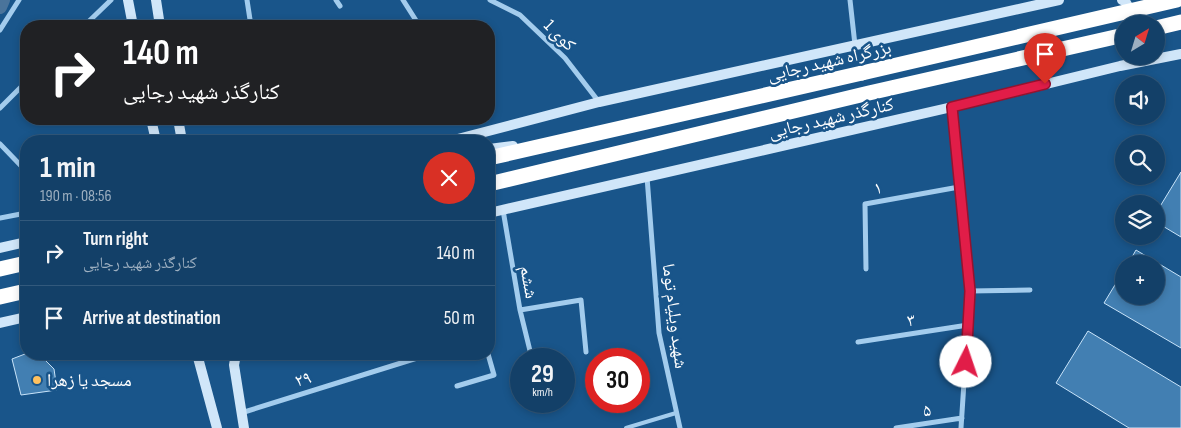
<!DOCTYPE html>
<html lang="en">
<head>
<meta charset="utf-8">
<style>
  body { margin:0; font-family:"Sofia Sans Condensed","Noto Naskh Arabic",sans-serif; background:#204b71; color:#f1f3f6; height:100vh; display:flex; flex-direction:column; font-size:19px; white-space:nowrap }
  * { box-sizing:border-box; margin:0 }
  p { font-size:16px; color:#9dafc0 }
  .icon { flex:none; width:28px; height:28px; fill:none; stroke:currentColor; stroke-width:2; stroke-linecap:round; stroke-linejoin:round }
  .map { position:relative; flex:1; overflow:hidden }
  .panel { position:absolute; left:20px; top:135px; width:475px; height:225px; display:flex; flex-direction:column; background:#134068; border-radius:20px; box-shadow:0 2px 8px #0003,0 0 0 1px #32597c }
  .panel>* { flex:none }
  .guide { position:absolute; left:20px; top:20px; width:475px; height:105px; border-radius:20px; box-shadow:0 2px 8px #0003,0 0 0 1px #32597c; background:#202124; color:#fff; overflow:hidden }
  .needle { width:32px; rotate:38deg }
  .fabs { position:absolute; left:1115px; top:15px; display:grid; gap:10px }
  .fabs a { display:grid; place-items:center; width:50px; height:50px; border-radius:50%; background:#134068; box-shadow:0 2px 8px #0003,0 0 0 1px #32597c; font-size:25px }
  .speed { position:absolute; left:510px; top:348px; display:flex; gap:10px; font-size:25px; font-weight:700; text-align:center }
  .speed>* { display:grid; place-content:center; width:65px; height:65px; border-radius:50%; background:#134068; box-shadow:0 2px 8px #0003,0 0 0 1px #32597c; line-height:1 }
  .speed small { font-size:12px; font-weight:400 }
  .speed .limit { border:8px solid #d22; background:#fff; color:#111 }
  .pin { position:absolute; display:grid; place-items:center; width:42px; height:42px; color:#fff; margin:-51px -21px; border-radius:50% 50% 50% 0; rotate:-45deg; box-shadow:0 0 5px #0007 }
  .pin .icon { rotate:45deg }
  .me { position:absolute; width:55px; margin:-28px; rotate:4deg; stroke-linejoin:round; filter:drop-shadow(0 0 4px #0008) }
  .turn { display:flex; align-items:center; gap:18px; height:105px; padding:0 20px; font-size:22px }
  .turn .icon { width:65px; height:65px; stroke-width:2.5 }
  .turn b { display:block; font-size:35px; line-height:42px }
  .round { display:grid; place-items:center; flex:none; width:52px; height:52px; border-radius:26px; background:#204b71 }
  .head { display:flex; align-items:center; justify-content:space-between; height:85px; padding:0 20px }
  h1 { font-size:30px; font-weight:700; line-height:38px }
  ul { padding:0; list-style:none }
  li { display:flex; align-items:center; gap:15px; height:65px; padding:0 20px; border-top:1px solid #32597c }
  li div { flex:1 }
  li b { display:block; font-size:19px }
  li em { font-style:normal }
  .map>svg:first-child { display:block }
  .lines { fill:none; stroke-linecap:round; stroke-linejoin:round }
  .canal { stroke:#4a749b; stroke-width:14 }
  .building { fill:#427fb2; stroke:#c9e4fa }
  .lane { stroke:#a3cced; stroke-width:4 }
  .street { stroke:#a3cced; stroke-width:5 }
  .secondary { stroke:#d0e6f9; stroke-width:10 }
  .highway { stroke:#fff; stroke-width:15 }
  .highway-bridge { stroke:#fff; stroke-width:15 }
  .route-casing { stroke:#92132f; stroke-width:12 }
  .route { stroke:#e11d48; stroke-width:9 }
  .poi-dot { fill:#ffc15f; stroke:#19558a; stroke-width:2 }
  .labels { text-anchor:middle; stroke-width:5; stroke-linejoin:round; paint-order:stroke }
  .street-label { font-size:18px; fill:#fff; stroke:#19558a }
  .poi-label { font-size:18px; fill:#fff; stroke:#19558a; text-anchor:start }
</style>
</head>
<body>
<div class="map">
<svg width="1181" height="428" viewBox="0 0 1181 428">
  <rect width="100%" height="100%" fill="#19558a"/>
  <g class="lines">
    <!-- canal -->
    <path class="canal" d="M0 7 3 0"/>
  </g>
  <!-- building -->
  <path class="building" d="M1181 172V237L1156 222V213Z
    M1136 250 1181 277V348L1104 303 1124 270V296H1156V264H1128Z
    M1088 331 1181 387V428H1129L1056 383Z
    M25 354H39L54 369 57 390 21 395 12 359Z"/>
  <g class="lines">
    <!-- lane -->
    <path class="lane" d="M626 428 676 413"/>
    <!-- street -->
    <path class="street" d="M247 0 251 26
      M336 0 340 6
      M403 0 417 22
      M490 0 520 15 565 58 599 102
      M850 0 855 45
      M84 26 111 0
      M0 30 19 0
      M952 107 970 291 961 428
      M0 108 26 82
      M0 144 26 171
      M647 177 659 333 680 428
      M503 210 520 310 532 359
      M0 218 26 213
      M866 269 865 204 959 187
      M970 291 1030 290
      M520 310 581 300 586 352
      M858 342 968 325
      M457 386 494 375 488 354
      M241 413 430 354
      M896 428 962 418"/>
    <!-- secondary -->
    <path class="secondary" d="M128 0 133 26
      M156 0 160 26
      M1122 0 1125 1 1138 24
      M151 119 156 141
      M178 119 182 141
      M450 141 599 102 1059 0
      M489 149 513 146
      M489 213 952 107 1120 66 1181 54
      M0 248 26 242
      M0 323 26 317
      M197 354 217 428
      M236 354 234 365 244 428"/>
    <!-- highway -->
    <path class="highway" d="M1156 28 1181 22
      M489 158 862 73
      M489 184 869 93 1124 35
      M0 269 26 263
      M0 297 26 291"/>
    <!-- highway-bridge -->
    <path class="highway-bridge" d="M862 73 1177 0"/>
  </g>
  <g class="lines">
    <!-- route casing -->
    <g class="route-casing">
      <path id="route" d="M966 362 970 291 952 107 1045 84"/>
    </g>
    <!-- route -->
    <use href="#route" class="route"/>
  </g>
  <!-- markers -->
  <circle class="poi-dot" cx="37" cy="380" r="5"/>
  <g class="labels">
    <!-- street labels -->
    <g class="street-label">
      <text transform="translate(560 35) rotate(45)" y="6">کوی 1</text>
      <text transform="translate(829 61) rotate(-13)" y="6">بزرگراه شهید رجایی</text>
      <text transform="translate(831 118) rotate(-13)" y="6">کنارگذر شهید رجایی</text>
      <text transform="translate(878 188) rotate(-10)" y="6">۱</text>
      <text transform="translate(529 282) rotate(80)" y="6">ششم</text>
      <text transform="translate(675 316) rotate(83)" y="6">شهید ویلیام توما</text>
      <text transform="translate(911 320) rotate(-9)" y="6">۳</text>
      <text transform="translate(303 379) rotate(-17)" y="6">۲۹</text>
      <text transform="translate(927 410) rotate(-8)" y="6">۵</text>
    </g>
    <!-- poi labels -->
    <g class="poi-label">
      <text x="47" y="386">مسجد یا زهرا</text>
    </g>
  </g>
</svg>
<div class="fabs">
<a><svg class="needle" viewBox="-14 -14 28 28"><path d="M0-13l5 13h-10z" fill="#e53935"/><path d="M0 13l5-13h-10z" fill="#9dafc0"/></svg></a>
<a><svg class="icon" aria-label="sound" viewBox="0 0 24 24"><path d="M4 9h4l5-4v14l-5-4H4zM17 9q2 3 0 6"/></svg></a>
<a><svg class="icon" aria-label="search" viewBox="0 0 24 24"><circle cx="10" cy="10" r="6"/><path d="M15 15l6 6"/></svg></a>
<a><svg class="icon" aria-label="layers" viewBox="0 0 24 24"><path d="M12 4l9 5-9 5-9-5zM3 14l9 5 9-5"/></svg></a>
<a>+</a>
</div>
<div class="speed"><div>29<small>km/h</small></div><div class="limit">30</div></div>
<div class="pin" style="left:1045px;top:84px;background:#d93025"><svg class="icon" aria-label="arrive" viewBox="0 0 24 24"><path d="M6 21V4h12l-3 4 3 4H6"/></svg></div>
<svg class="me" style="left:966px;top:362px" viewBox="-20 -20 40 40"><circle r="19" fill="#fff"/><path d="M0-13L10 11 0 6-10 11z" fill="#e11d48"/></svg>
<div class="guide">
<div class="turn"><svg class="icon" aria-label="right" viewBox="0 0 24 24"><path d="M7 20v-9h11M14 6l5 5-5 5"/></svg><div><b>140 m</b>کنارگذر شهید رجایی</div></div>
</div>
<section class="panel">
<div class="head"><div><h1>1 min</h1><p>190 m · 08:56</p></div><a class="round" style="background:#d93025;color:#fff"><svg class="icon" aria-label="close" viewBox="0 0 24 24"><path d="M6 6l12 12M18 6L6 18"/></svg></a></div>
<ul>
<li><svg class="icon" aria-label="right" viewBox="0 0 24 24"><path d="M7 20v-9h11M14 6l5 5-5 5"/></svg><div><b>Turn right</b><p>کنارگذر شهید رجایی</p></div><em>140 m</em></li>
<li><svg class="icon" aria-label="arrive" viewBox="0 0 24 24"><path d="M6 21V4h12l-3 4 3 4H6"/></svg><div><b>Arrive at destination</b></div><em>50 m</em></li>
</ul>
</section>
</div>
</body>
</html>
